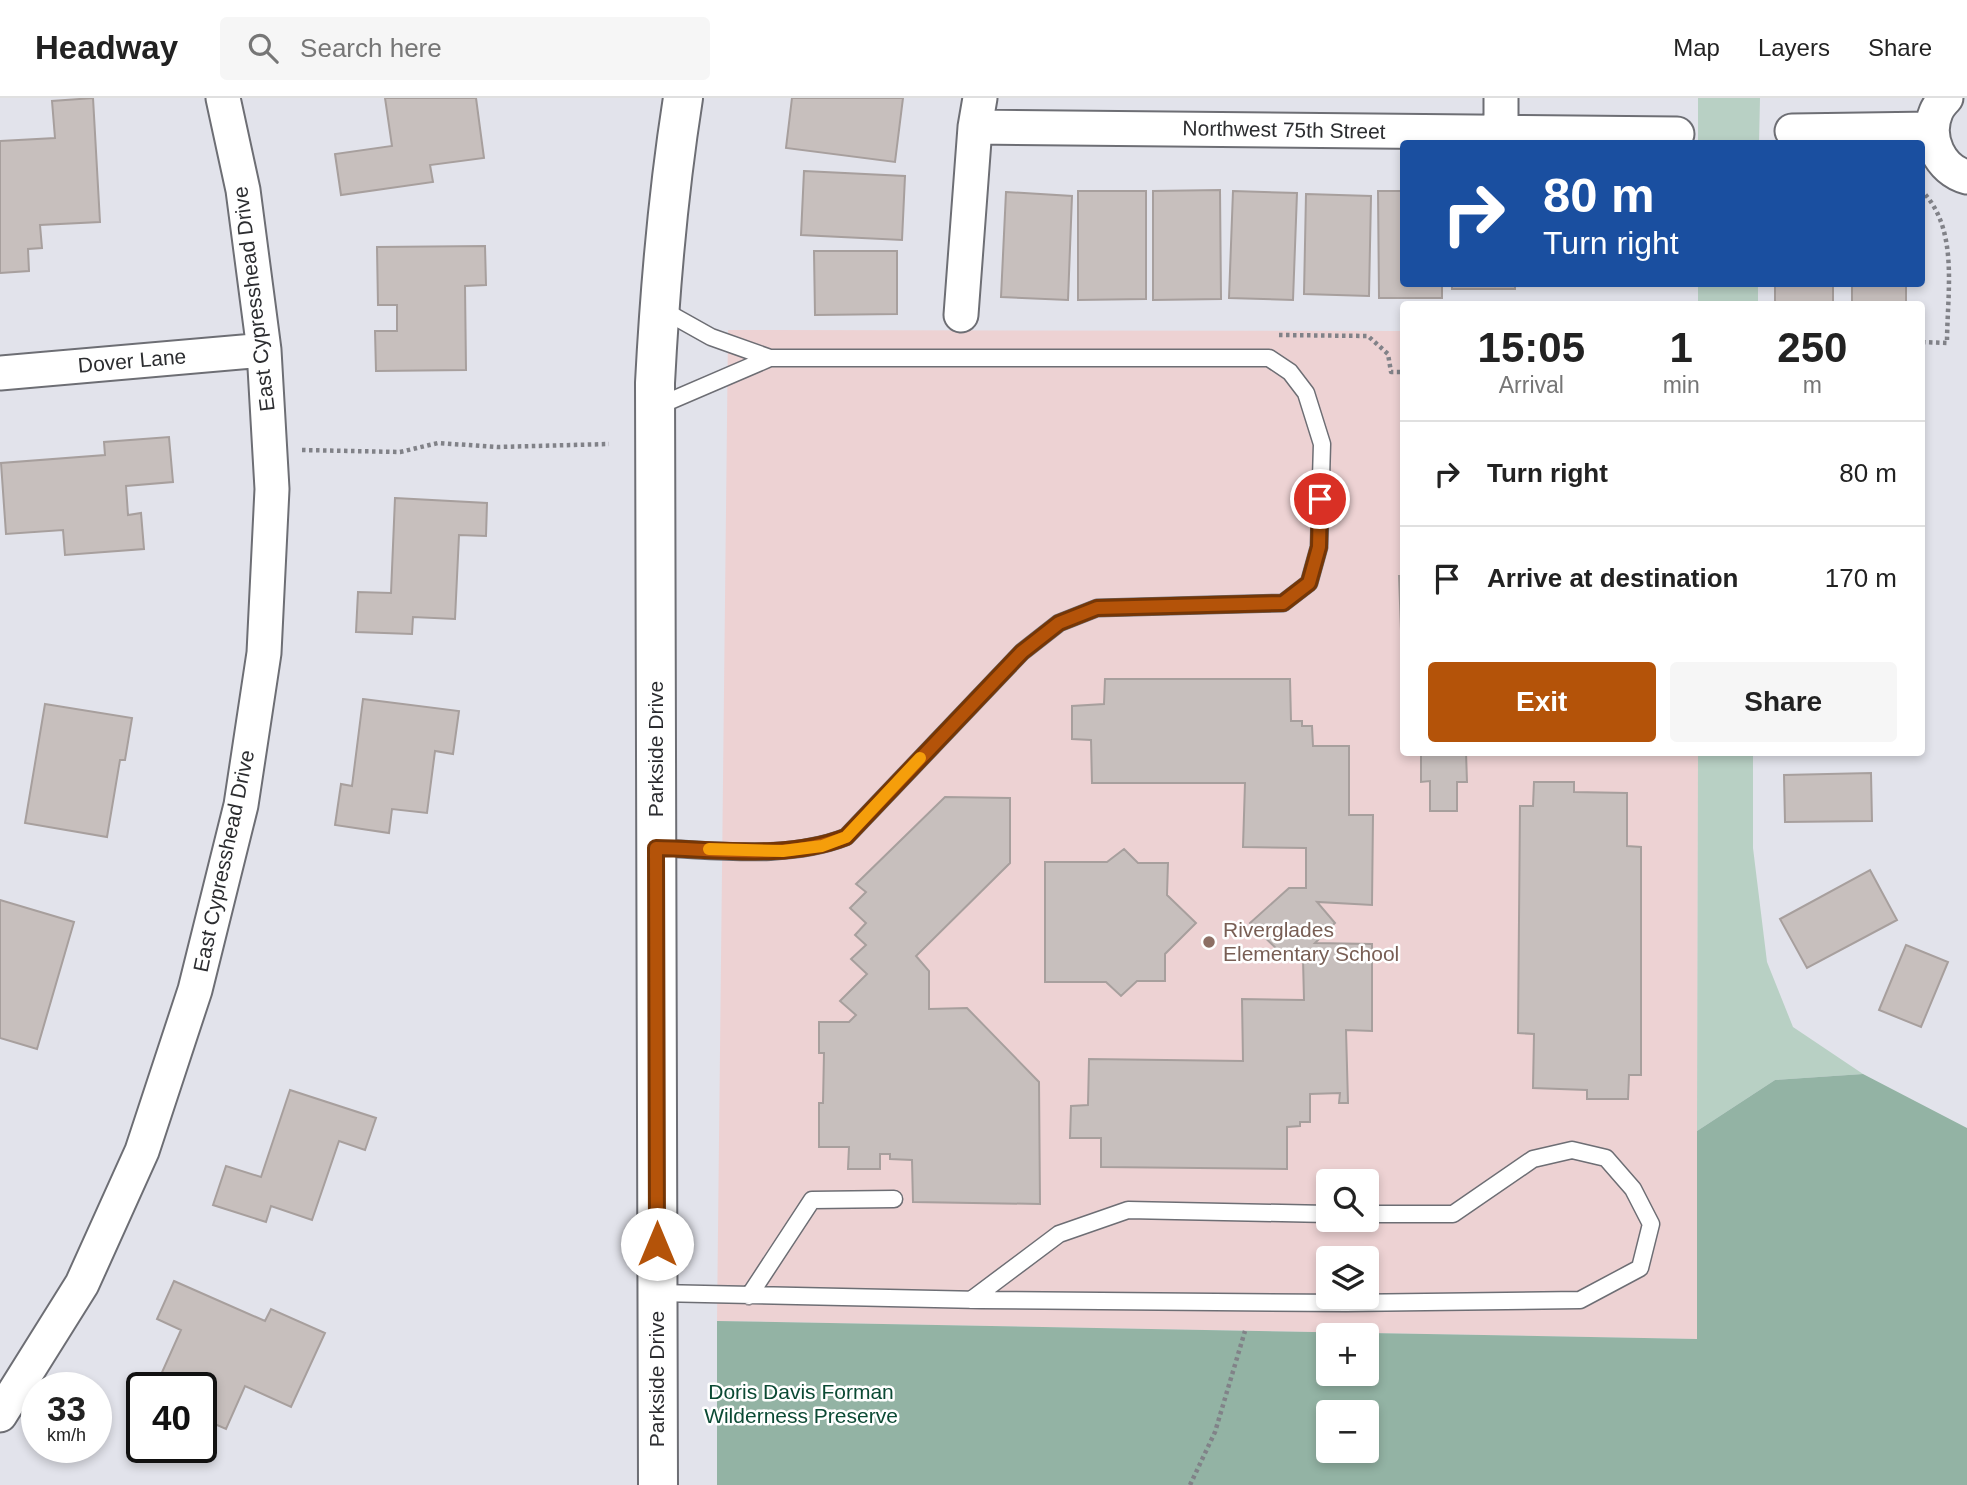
<!DOCTYPE html>
<html lang="en">
<head>
<meta charset="utf-8">
<style>
  body { margin:0; font-family:Arial,sans-serif; background:#f6f6f6; color:#222; height:100vh; display:flex; flex-direction:column; font-size:26px; white-space:nowrap }
  * { box-sizing:border-box; margin:0 }
  p { font-size:23px; color:#767676 }
  .icon { flex:none; width:38px; height:38px; fill:none; stroke:currentColor; stroke-width:2; stroke-linecap:round; stroke-linejoin:round }
  .map { position:relative; flex:1; overflow:hidden }
  .side { position:absolute; left:1400px; top:203px; width:525px; height:455px; display:flex; flex-direction:column; background:#fff; border-radius:7px; box-shadow:0 4px 10px #0003 }
  .side>* { flex:none }
  .guide { position:absolute; left:1400px; top:42px; width:525px; height:147px; border-radius:7px; box-shadow:0 4px 10px #0003; background:#1a4fa0; color:#fff; overflow:hidden }
  .controls { position:absolute; left:1316px; top:1071px; display:grid; gap:14px }
  .controls a { display:grid; place-items:center; width:63px; height:63px; border-radius:7px; background:#fff; box-shadow:0 4px 10px #0003; font-size:35px }
  .speed { position:absolute; left:21px; top:1274px; display:flex; gap:14px; font-size:35px; font-weight:700; text-align:center }
  .speed>* { display:grid; place-content:center; width:91px; height:91px; border-radius:50%; background:#fff; box-shadow:0 4px 10px #0003; line-height:1 }
  .speed small { font-size:18px; font-weight:400 }
  .speed .limit { border:4px solid #111; border-radius:10px; background:#fff; color:#111 }
  .pin { position:absolute; display:grid; place-items:center; width:60px; height:60px; color:#fff; margin:-30px; border:4px solid #fff; border-radius:50%; box-shadow:0 2px 7px #0007 }
  .me { position:absolute; width:77px; margin:-38px; rotate:0deg; stroke-linejoin:round; filter:drop-shadow(0 0 5px #0008) }
  .turn { display:flex; align-items:center; gap:24px; height:147px; padding:0 28px; font-size:32px }
  .turn .icon { width:91px; height:91px; stroke-width:2.5 }
  .turn b { display:block; font-size:49px; line-height:60px }
  .eta { display:flex; justify-content:space-evenly; align-items:center; height:119px; text-align:center }
  .eta b { font-size:42px; font-weight:700; line-height:49px }
  .cta { display:flex; gap:14px; margin-top:auto; padding:14px 28px }
  .cta a { flex:1; height:80px; border-radius:7px; background:#b45309; color:#fff; font-size:28px; font-weight:700; line-height:80px; text-align:center }
  .cta a+a { background:#f6f6f6; color:#222 }
  ul { padding:0; list-style:none }
  li { display:flex; align-items:center; gap:21px; height:105px; padding:0 28px; border-top:2px solid #e0e0e0 }
  li div { flex:1 }
  li b { display:block; font-size:26px }
  li em { font-style:normal }
  header { display:flex; align-items:center; gap:42px; box-sizing:border-box; height:98px; padding:0 35px; background:#fff; border-bottom:2px solid #e0e0e0 }
  header strong { font-size:33px }
  nav { display:flex; gap:38px; margin-inline-start:auto; font-size:24px }
  .search { width:490px; height:63px; background:#f6f6f6; display:flex; align-items:center; gap:18px; box-sizing:border-box; padding:0 24px; border-radius:7px; color:#767676; font-size:26px }
  .map>svg:first-child { display:block }
  .education { fill:#edd2d3; fill-rule:evenodd }
  .green { fill:#b8d0c4 }
  .forest { fill:#93b3a4; fill-rule:evenodd }
  .building { fill:#c7bfbd; stroke:#a79f9d; stroke-width:2 }
  .lines { fill:none; stroke-linecap:round; stroke-linejoin:round }
  .lane-casing { stroke:#6d6e74; stroke-width:19 }
  .street-casing { stroke:#6d6e74; stroke-width:37 }
  .secondary-casing { stroke:#6d6e74; stroke-width:42 }
  .path { stroke:#818288; stroke-width:4.5; stroke-dasharray:3.5 3.5; stroke-linecap:butt }
  .lane { stroke:#fff; stroke-width:16 }
  .street { stroke:#fff; stroke-width:33 }
  .secondary { stroke:#fff; stroke-width:38 }
  .route-casing { stroke:#753606; stroke-width:18 }
  .route { stroke:#b45309; stroke-width:12 }
  .slow { stroke:#f59e0b; stroke-width:12 }
  .education-dot { fill:#8d6e63; stroke:#fff; stroke-width:2.5 }
  .labels { text-anchor:middle; stroke-width:5; stroke-linejoin:round; paint-order:stroke }
  .street-label { font-size:21px; fill:#2c2d30; stroke:#fff }
  .education-label { font-size:21px; fill:#785e54; stroke:#fff; text-anchor:start }
  .park-label { font-size:21px; fill:#0b4a34; stroke:#fff }
</style>
</head>
<body>
<header>
<strong>Headway</strong>
<div class="search"><svg class="icon" aria-label="search" viewBox="0 0 24 24"><circle cx="10" cy="10" r="6"/><path d="M15 15l6 6"/></svg>Search here</div>
<nav><a>Map</a><a>Layers</a><a>Share</a></nav>
</header>
<div class="map">
<svg width="1967" height="1387" viewBox="0 0 1967 1387">
  <rect width="100%" height="100%" fill="#e2e3eb"/>
  <!-- education -->
  <path class="education" d="M728 232 1403 233 1404 654 1698 655 1697 1241 717 1223ZM1328 1083H1367V1122H1328ZM1328 1160H1367V1199H1328Z"/>
  <!-- green -->
  <path class="green" d="M1698 0H1760L1759 45H1698Z
    M1698 186H1758V206H1698Z
    M1698 655H1753V750L1767 864 1793 929 1863 976 1775 982 1697 1033Z"/>
  <!-- forest -->
  <path class="forest" d="M1863 976 1967 1030V1387H717V1223L1697 1241V1033L1775 982ZM1328 1237H1367V1276H1328ZM1328 1314H1367V1353H1328Z"/>
  <!-- building -->
  <path class="building" d="M93 0 100 124 40 127 42 150 28 151 29 173 0 175V43L55 40 52 3Z
    M385 0H476L484 60 430 67 433 84 341 97 335 56 392 48Z
    M792 0H903L895 64 786 50Z
    M804 73 905 78 902 142 801 137Z
    M1220 92 1221 201 1153 202V93Z
    M1078 93H1146V201L1078 202Z
    M1233 93 1297 95 1293 202 1229 200Z
    M1378 93H1404V186H1442V200H1379Z
    M1006 94 1072 98 1068 202 1001 199Z
    M1306 96 1371 98 1369 198 1304 196Z
    M485 148 486 187 465 188 466 272 376 273 375 233H397V207H378L377 149Z
    M814 153H897V216L815 217Z
    M1452 186H1515V191H1452Z
    M1775 186H1833V206H1775Z
    M1852 186H1906V206L1852 205Z
    M169 339 173 384 126 388 128 417 141 415 144 451 65 457 63 432 6 436 1 365 105 357 104 344Z
    M395 400 487 405 486 438 459 437 455 521 413 519 412 536 356 534 358 494 391 495Z
    M1399 478H1404V532H1401Z
    M1105 581H1290L1291 623H1302V628H1312L1313 648H1349V717H1373L1372 807 1317 804 1335 825 1315 845 1372 846V933L1346 932 1348 1005H1339L1340 995 1310 996V1024H1300V1028L1287 1029V1071L1101 1069V1040H1070L1071 1008 1088 1007 1089 961 1243 963 1242 901 1304 902 1303 861H1287L1250 825 1289 790H1306V750L1243 749 1245 685H1092L1091 642 1072 641V608L1104 606Z
    M1105 581H1290L1291 623H1302V628H1312L1313 648H1349V717H1373L1372 807 1317 804 1335 825 1315 845 1372 846V933L1346 932 1348 1005H1339L1340 995 1310 996V1024H1300V1028L1287 1029V1071L1101 1069V1040H1070L1071 1008 1088 1007 1089 961 1243 963 1242 901 1304 902 1303 861H1287L1250 825 1289 790H1306V750L1243 749 1245 685H1092L1091 642 1072 641V608L1104 606Z
    M363 601 459 613 453 656 435 653 427 715 392 711 389 735 335 727 341 686 352 688Z
    M45 606 132 620 125 662H120L107 739 25 725Z
    M1421 654H1466L1467 684H1457V713H1430V683L1421 684Z
    M1421 654H1466L1467 684H1457V713H1430V683L1421 684Z
    M1871 675 1872 723 1785 724 1784 677Z
    M1534 684H1574V694L1627 695V748L1641 749V977H1629L1628 1001H1587V992L1533 990 1534 936 1518 935 1520 708H1533Z
    M1534 684H1574V694L1627 695V748L1641 749V977H1629L1628 1001H1587V992L1533 990 1534 936 1518 935 1520 708H1533Z
    M945 699 1010 700V765L916 858 929 873V911L967 910 1039 984 1040 1106 913 1104 912 1062 890 1061V1056H880V1071H848L849 1049H819V1005H823L824 955H819V924H849L856 917 840 903 867 876 851 861 866 847 855 837 866 825 850 810 866 794 856 786Z
    M945 699 1010 700V765L916 858 929 873V911L967 910 1039 984 1040 1106 913 1104 912 1062 890 1061V1056H880V1071H848L849 1049H819V1005H823L824 955H819V924H849L856 917 840 903 867 876 851 861 866 847 855 837 866 825 850 810 866 794 856 786Z
    M1124 751 1138 765H1168L1167 797 1196 825 1165 856V883H1137L1121 898 1106 884H1045V764H1107Z
    M1124 751 1138 765H1168L1167 797 1196 825 1165 856V883H1137L1121 898 1106 884H1045V764H1107Z
    M1870 772 1897 822 1807 870 1780 821Z
    M0 802 74 824 37 951 0 940Z
    M1906 847 1948 864 1921 929 1879 912Z
    M290 992 376 1020 365 1052 339 1043 312 1122 271 1108 266 1124 213 1107 226 1068 261 1079Z
    M174 1183 265 1223 271 1211 325 1235 291 1309 245 1288 226 1331 201 1320V1290H155L181 1232 157 1221Z"/>
  <g class="lines">
    <!-- lane casing -->
    <g class="lane-casing">
      <path id="lane" d="M656 309 770 260
        M656 750C718 752 787 762 846 739L1022 554 1059 525 1097 510 1283 505 1309 485 1319 449 1322 346 1306 295 1290 274 1269 260H770L711 239 661 211
        M657 1195 981 1202 1346 1205 1580 1202 1640 1170 1651 1126 1633 1091 1606 1060 1572 1052 1533 1061 1453 1116H1367
        M749 1198 812 1102 894 1101
        M971 1202 1059 1136 1128 1112 1328 1116"/>
    </g>
    <!-- street casing -->
    <g class="street-casing">
      <path id="street" d="M1501 0V34
        M1946 0C1942 4 1938 9 1936 14 1925 40 1940 72 1967 79
        M975 29 1677 36
        M1792 33 1932 31
        M961 217 975 29 980 0
        M0 275 264 252
        M0 1317 82 1186 142 1053 195 892 241 707 264 555 272 391 264 252 243 92 223 0"/>
    </g>
    <!-- secondary casing -->
    <g class="secondary-casing">
      <path id="secondary" d="M658 1387 655 285C660 189 668 95 683 0"/>
    </g>
    <!-- path -->
    <path class="path" d="M1279 237 1368 238 1388 256 1391 274H1404
      M1922 244 1947 245C1947 195 1959 134 1924 95
      M302 352 400 354 438 345 497 349 609 346
      M1190 1387 1215 1334 1245 1233"/>
    <!-- lane -->
    <use href="#lane" class="lane"/>
    <!-- street -->
    <use href="#street" class="street"/>
    <!-- secondary -->
    <use href="#secondary" class="secondary"/>
  </g>
  <g class="lines">
    <!-- route casing -->
    <g class="route-casing">
      <path id="route" d="M657 1146 656 750C718 751 787 762 846 739L1022 554 1059 525 1097 510 1283 505 1309 485 1319 449 1320 401"/>
    </g>
    <!-- route -->
    <use href="#route" class="route"/>
    <!-- slow -->
    <path class="slow" d="M709 751 783 753 822 748 846 739 920 660"/>
  </g>
  <!-- markers -->
  <circle class="education-dot" cx="1209" cy="844" r="7"/>
  <g class="labels">
    <!-- street labels -->
    <g class="street-label">
      <text transform="translate(1284 32) rotate(1)" y="7">Northwest 75th Street</text>
      <text transform="translate(254 201) rotate(-97)" y="7">East Cypresshead Drive</text>
      <text transform="translate(132 263) rotate(-5)" y="7">Dover Lane</text>
      <text transform="translate(656 651) rotate(-90)" y="7">Parkside Drive</text>
      <text transform="translate(224 763) rotate(-78)" y="7">East Cypresshead Drive</text>
      <text transform="translate(657 1281) rotate(-90)" y="7">Parkside Drive</text>
    </g>
    <!-- education labels -->
    <g class="education-label">
      <text x="1223" y="839">Riverglades<tspan x="1223" dy="24">Elementary School</tspan></text>
    </g>
    <!-- park labels -->
    <g class="park-label">
      <text x="801" y="1301">Doris Davis Forman<tspan x="801" dy="24">Wilderness Preserve</tspan></text>
    </g>
  </g>
</svg>
<div class="controls">
<a><svg class="icon" aria-label="search" viewBox="0 0 24 24"><circle cx="10" cy="10" r="6"/><path d="M15 15l6 6"/></svg></a>
<a><svg class="icon" aria-label="layers" viewBox="0 0 24 24"><path d="M12 4l9 5-9 5-9-5zM3 14l9 5 9-5"/></svg></a>
<a>+</a>
<a>−</a>
</div>
<div class="speed"><div>33<small>km/h</small></div><div class="limit">40</div></div>
<div class="pin" style="left:1320px;top:401px;background:#d93025"><svg class="icon" aria-label="arrive" viewBox="0 0 24 24"><path d="M6 21V4h12l-3 4 3 4H6"/></svg></div>
<svg class="me" style="left:657px;top:1146px" viewBox="-20 -20 40 40"><circle r="19" fill="#fff"/><path d="M0-13L10 11 0 6-10 11z" fill="#b45309"/></svg>
<div class="guide">
<div class="turn"><svg class="icon" aria-label="right" viewBox="0 0 24 24"><path d="M7 20v-9h11M14 6l5 5-5 5"/></svg><div><b>80 m</b>Turn right</div></div>
</div>
<section class="side">
<div class="eta">
<div><b>15:05</b><p>Arrival</p></div>
<div><b>1</b><p>min</p></div>
<div><b>250</b><p>m</p></div>
</div>
<ul>
<li><svg class="icon" aria-label="right" viewBox="0 0 24 24"><path d="M7 20v-9h11M14 6l5 5-5 5"/></svg><div><b>Turn right</b></div><em>80 m</em></li>
<li><svg class="icon" aria-label="arrive" viewBox="0 0 24 24"><path d="M6 21V4h12l-3 4 3 4H6"/></svg><div><b>Arrive at destination</b></div><em>170 m</em></li>
</ul>
<div class="cta"><a>Exit</a><a>Share</a></div>
</section>
</div>
</body>
</html>
